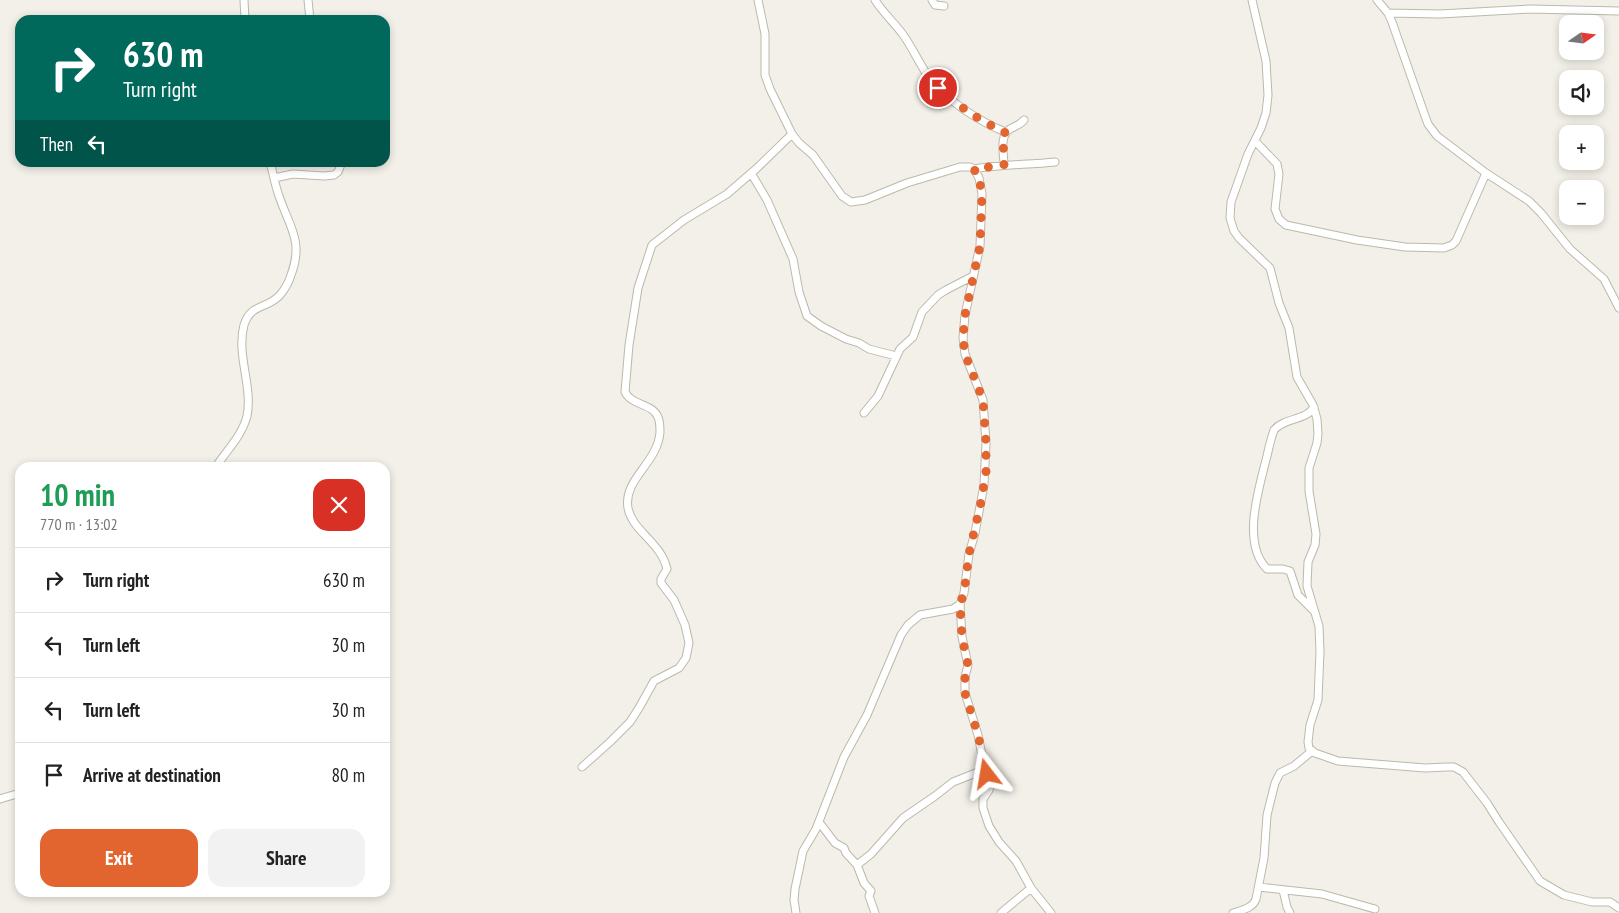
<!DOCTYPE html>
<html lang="en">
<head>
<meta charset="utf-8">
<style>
  body { margin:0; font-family:"PT Sans Narrow",sans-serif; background:#f2f2f2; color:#222; height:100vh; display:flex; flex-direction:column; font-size:19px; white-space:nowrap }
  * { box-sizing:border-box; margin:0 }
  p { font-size:16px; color:#767676 }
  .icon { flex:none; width:28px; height:28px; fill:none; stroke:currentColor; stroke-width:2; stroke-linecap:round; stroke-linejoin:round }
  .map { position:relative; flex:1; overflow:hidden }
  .details { position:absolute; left:15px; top:462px; width:375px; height:435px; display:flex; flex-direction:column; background:#fff; border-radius:15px; box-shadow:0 2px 8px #0003 }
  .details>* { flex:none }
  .banner { position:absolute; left:15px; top:15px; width:375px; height:152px; border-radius:15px; box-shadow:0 2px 8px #0003; background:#00695c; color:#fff; overflow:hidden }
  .needle { width:32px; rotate:76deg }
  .tools { position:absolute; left:1559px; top:15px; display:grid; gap:10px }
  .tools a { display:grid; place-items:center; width:45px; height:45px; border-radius:10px; background:#fff; box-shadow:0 2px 8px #0003; font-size:25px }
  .pin { position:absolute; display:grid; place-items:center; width:42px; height:42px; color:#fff; margin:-21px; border:2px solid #fff; border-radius:50%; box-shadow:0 1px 5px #0007 }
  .me { position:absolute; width:55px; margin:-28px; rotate:346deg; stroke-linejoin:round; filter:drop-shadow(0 0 4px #0008) }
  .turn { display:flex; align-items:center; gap:18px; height:105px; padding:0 25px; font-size:22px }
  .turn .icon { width:65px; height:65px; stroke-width:2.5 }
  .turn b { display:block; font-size:35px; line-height:42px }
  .then { display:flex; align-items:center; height:48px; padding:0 25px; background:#0003; gap:10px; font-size:19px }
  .round { display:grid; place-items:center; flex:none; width:52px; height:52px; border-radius:15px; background:#f2f2f2 }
  .overview { display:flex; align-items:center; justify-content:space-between; height:85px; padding:0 25px }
  h1 { font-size:30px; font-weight:800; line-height:38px; color:#1e9e55 }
  .primary-button { display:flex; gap:10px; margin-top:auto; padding:10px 25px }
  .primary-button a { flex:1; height:58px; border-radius:15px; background:#e2652f; color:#fff; font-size:20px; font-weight:800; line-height:58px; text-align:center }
  .primary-button a+a { background:#f2f2f2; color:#222 }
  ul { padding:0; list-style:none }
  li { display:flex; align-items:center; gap:15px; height:65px; padding:0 25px; border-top:1px solid #e0e0e0 }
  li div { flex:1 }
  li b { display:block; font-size:19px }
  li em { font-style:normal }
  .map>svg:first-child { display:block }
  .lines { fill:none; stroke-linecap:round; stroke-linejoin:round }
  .street-casing { stroke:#bcb9ab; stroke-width:9 }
  .street { stroke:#fff; stroke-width:7 }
  .route { stroke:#e2652f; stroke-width:9; stroke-dasharray:0 16.2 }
</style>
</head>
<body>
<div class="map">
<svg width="1619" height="913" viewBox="0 0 1619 913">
  <rect width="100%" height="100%" fill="#f2f0e8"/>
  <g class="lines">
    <!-- street casing -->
    <g class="street-casing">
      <path id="street" d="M244 0 245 20
        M308 0 310 20
        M758 0 765 34V75L770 89 792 134 799 143 813 155 842 196 851 202 865 200 907 183 960 167H970L974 169 979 178 982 194 980 246 965 315 963 338 965 354 983 400 986 443 984 485 975 533 969 554 964 593 960 604 953 609 920 615 908 625 901 635 867 715 844 757 816 829 803 851 795 889 794 900 796 913
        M875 0C883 13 895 23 904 36 913 49 919 63 928 76 945 100 979 121 1005 132
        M932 0 935 5 944 6
        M1252 0 1266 61 1268 95 1266 113 1261 128 1248 154 1231 202 1230 218 1234 231 1239 238 1270 268 1279 303 1289 328 1297 377 1313 405 1317 419 1318 434 1317 443 1309 468V491L1316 534 1315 545 1308 562 1307 586 1319 626 1320 651 1318 700 1310 725 1308 742 1309 748 1315 753 1338 761 1425 768 1447 767H1454L1463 772 1487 803 1499 822 1540 881 1564 895 1592 902H1610L1619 908
        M1377 0 1388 13 1392 22 1425 116 1428 124 1437 136 1486 173 1529 201 1541 213 1570 249 1604 279 1619 308
        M1388 13 1440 14 1530 9 1619 11
        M1255 141 1277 164 1279 174 1275 209 1279 219 1286 225 1357 240 1405 247 1444 248 1452 245 1456 241 1486 173
        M1004 165C1004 155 999 135 1010 129 1015 126 1020 125 1024 120
        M974 169C1001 164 1028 165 1055 162
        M751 173 767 200 793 259 799 292 807 316 821 326 846 339 859 343 869 349 896 356
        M274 178 293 174 324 176 334 175 338 172 342 162
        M864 413 878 396 900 349 913 337 922 312 938 295 946 290 973 276
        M215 468C226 451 242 436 247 416 253 386 236 355 244 325 251 303 268 309 280 295 285 289 289 282 291 275 304 241 289 226 279 196 275 185 273 173 270 162
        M960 604 962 637 968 665 965 677V693L978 735 983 760 991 782 989 790 983 799V808L989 826 999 842 1016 861 1031 888 1051 913
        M1314 611 1298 595 1290 571 1283 569H1267C1241 543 1259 488 1267 456 1269 447 1271 438 1274 430 1285 417 1306 421 1314 407
        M582 767 610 742 630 722 639 708 654 681 679 668 686 658 689 643 685 625 674 600 661 583V579L667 569C661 542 632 531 628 508 623 479 658 463 660 432 660 427 660 422 658 417 652 403 632 406 625 392L629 345 638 288 652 245 684 220 727 194 756 169 792 134
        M0 799 20 793
        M819 822 835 843 844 848 846 853 857 865 864 883 871 891 869 896 875 913
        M857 865 871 854 903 818 935 796 953 782 986 769
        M1259 887 1322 894 1375 909
        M1283 890 1287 907 1290 913
        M1001 913 1031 888
        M1233 913C1242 910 1253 908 1256 899L1264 858 1267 815 1275 783 1280 773 1294 766 1312 751"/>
    </g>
    <!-- street -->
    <use href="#street" class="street"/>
  </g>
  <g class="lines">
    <!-- route -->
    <path class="route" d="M938 88C959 106 981 122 1005 132L1003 137 1004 165 974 169 979 178 982 194 980 246 965 315 963 338 965 354 983 400 986 443V472L981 502 969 554 964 593 960 604 962 637 968 665 965 677V693L978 735 987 774"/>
  </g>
</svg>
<div class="tools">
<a><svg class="needle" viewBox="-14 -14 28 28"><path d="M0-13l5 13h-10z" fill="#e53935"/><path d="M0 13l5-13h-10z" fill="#767676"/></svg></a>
<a><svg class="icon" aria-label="sound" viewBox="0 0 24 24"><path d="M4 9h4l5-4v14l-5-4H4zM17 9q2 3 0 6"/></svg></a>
<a>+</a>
<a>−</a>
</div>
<div class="pin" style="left:938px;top:88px;background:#d93025"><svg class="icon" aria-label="arrive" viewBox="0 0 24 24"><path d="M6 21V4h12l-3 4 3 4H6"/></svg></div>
<svg class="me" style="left:987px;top:774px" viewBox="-20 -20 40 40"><path d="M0-17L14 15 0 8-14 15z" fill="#e2652f" stroke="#fff" stroke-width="4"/></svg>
<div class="banner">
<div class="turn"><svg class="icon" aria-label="right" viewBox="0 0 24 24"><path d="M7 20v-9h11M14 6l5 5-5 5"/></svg><div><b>630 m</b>Turn right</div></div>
<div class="then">Then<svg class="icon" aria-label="left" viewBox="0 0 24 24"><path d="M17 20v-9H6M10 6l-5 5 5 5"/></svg></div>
</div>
<section class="details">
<div class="overview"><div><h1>10 min</h1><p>770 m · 13:02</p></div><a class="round" style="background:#d93025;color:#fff"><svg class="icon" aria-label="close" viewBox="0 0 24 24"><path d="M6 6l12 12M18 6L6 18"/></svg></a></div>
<ul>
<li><svg class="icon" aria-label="right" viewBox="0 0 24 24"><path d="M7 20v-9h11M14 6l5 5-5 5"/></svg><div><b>Turn right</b></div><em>630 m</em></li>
<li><svg class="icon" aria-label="left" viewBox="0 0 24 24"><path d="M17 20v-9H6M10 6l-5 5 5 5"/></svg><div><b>Turn left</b></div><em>30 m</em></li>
<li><svg class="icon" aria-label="left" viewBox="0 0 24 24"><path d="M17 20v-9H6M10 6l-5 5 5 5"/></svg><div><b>Turn left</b></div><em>30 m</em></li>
<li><svg class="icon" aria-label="arrive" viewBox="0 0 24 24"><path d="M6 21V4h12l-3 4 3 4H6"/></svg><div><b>Arrive at destination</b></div><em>80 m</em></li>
</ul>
<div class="primary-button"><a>Exit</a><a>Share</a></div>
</section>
</div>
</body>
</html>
